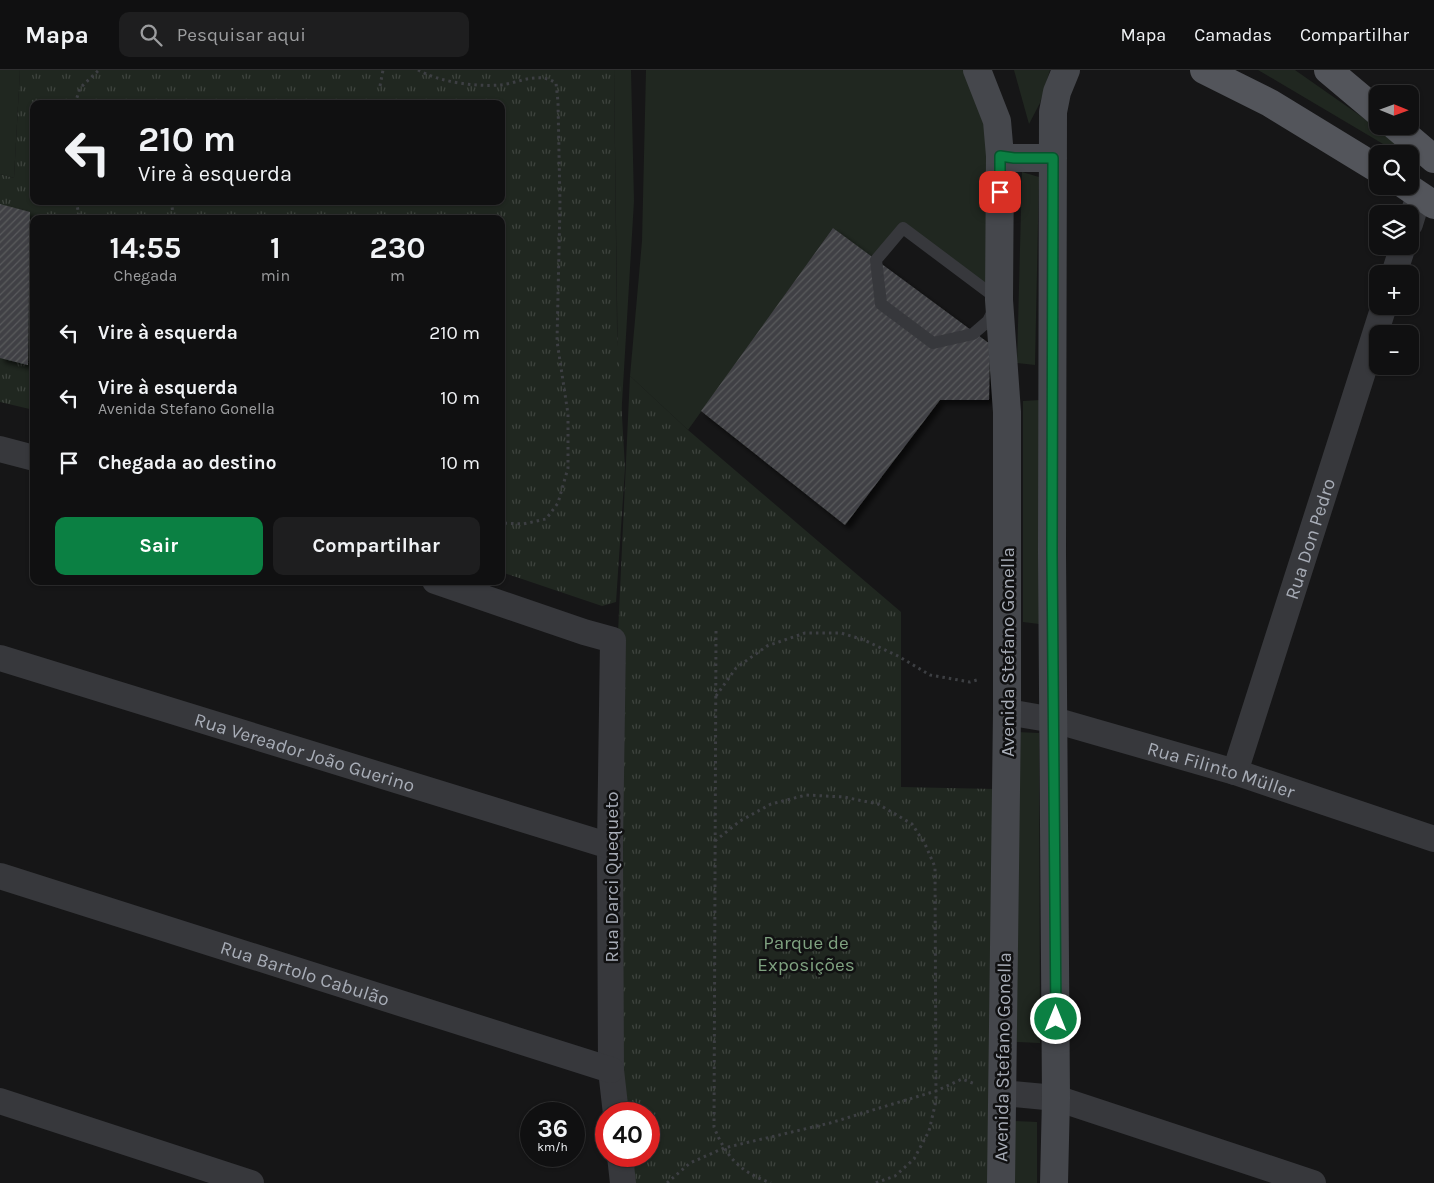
<!DOCTYPE html>
<html lang="pt">
<head>
<meta charset="utf-8">
<style>
  body { margin:0; font-family:Karla,sans-serif; background:#1e1e1f; color:#f1f3f6; height:100vh; display:flex; flex-direction:column; font-size:19px; white-space:nowrap }
  * { box-sizing:border-box; margin:0 }
  p { font-size:16px; color:#9c9d9f }
  .icon { flex:none; width:28px; height:28px; fill:none; stroke:currentColor; stroke-width:2; stroke-linecap:round; stroke-linejoin:round }
  .map { position:relative; flex:1; overflow:hidden }
  .sheet { position:absolute; left:30px; top:145px; width:475px; height:370px; display:flex; flex-direction:column; background:#101011; border-radius:10px; box-shadow:0 1px 4px #0004,0 0 0 1px #303031 }
  .sheet>* { flex:none }
  .banner { position:absolute; left:30px; top:30px; width:475px; height:105px; border-radius:10px; box-shadow:0 1px 4px #0004,0 0 0 1px #303031; background:#101011; color:#f1f3f6; overflow:hidden }
  .needle { width:32px; rotate:91deg }
  .buttons { position:absolute; left:1369px; top:15px; display:grid; gap:10px }
  .buttons a { display:grid; place-items:center; width:50px; height:50px; border-radius:10px; background:#101011; box-shadow:0 1px 4px #0004,0 0 0 1px #303031; font-size:25px }
  .speed { position:absolute; left:520px; top:1032px; display:flex; gap:10px; font-size:25px; font-weight:700; text-align:center }
  .speed>* { display:grid; place-content:center; width:65px; height:65px; border-radius:50%; background:#101011; box-shadow:0 1px 4px #0004,0 0 0 1px #303031; line-height:1 }
  .speed small { font-size:12px; font-weight:400 }
  .speed .limit { border:8px solid #d22; background:#fff; color:#111 }
  .pin { position:absolute; display:grid; place-items:center; width:42px; height:42px; color:#fff; margin:-21px; border-radius:10px; box-shadow:0 2px 8px #0006 }
  .me { position:absolute; width:55px; margin:-28px; rotate:0deg; stroke-linejoin:round; filter:drop-shadow(0 0 4px #0008) }
  .turn { display:flex; align-items:center; gap:18px; height:105px; padding:0 25px; font-size:22px }
  .turn .icon { width:65px; height:65px; stroke-width:2.5 }
  .turn b { display:block; font-size:35px; line-height:42px }
  .eta { display:flex; justify-content:space-evenly; align-items:center; height:85px; text-align:center }
  .eta b { font-size:30px; font-weight:700; line-height:35px }
  .action { display:flex; gap:10px; margin-top:auto; padding:10px 25px }
  .action a { flex:1; height:58px; border-radius:10px; background:#0b8043; color:#fff; font-size:20px; font-weight:700; line-height:58px; text-align:center }
  .action a+a { background:#1e1e1f; color:#f1f3f6 }
  ul { padding:0; list-style:none }
  li { display:flex; align-items:center; gap:15px; height:65px; padding:0 25px }
  li div { flex:1 }
  li b { display:block; font-size:19px }
  li em { font-style:normal }
  header { display:flex; align-items:center; gap:30px; box-sizing:border-box; height:70px; padding:0 25px; background:#101011; border-bottom:1px solid #303031 }
  header strong { font-size:24px }
  nav { display:flex; gap:28px; margin-inline-start:auto; font-size:18px }
  .search { width:350px; height:45px; background:#1e1e1f; display:flex; align-items:center; gap:12px; box-sizing:border-box; padding:0 18px; border-radius:10px; color:#9c9d9f; font-size:19px }
  .map>svg:first-child { display:block }
  .grass { fill:#202720 }
  .park { fill:url(#park-tufts); fill-rule:evenodd }
  .building { fill:url(#building-hatch); filter:url(#shadow) }
  .lines { fill:none; stroke-linecap:round; stroke-linejoin:round }
  .path { stroke:#3d3f43; stroke-width:3; stroke-dasharray:2.5 4; stroke-linecap:butt }
  .lane { stroke:#37383c; stroke-width:12 }
  .street { stroke:#37383c; stroke-width:26 }
  .secondary { stroke:#45474c; stroke-width:28 }
  .primary { stroke:#53555b; stroke-width:28 }
  .route-casing { stroke:#07532c; stroke-width:12 }
  .route { stroke:#0b8043; stroke-width:9 }
  .labels { text-anchor:middle; stroke-width:5; stroke-linejoin:round; paint-order:stroke }
  .street-label { font-size:19px; fill:#a8adb7; stroke:#111112 }
  .park-label { font-size:19px; fill:#7fa280; stroke:#111112 }
</style>
</head>
<body>
<header>
<strong>Mapa</strong>
<div class="search"><svg class="icon" aria-label="search" viewBox="0 0 24 24"><circle cx="10" cy="10" r="6"/><path d="M15 15l6 6"/></svg>Pesquisar aqui</div>
<nav><a>Mapa</a><a>Camadas</a><a>Compartilhar</a></nav>
</header>
<div class="map">
<svg width="1434" height="1113" viewBox="0 0 1434 1113">
  <defs>
    <pattern id="park-tufts" width="24" height="20" patternUnits="userSpaceOnUse" patternTransform="scale(1.25)"><rect width="24" height="20" fill="#202720"/><path d="M3 7l-1-3M5 7V3M7 7l1-3M15 17l-1-3M17 17v-4M19 17l1-3" fill="none" stroke="#3e443e"/></pattern>
    <pattern id="building-hatch" width="6" height="6" patternUnits="userSpaceOnUse" patternTransform="scale(1.25)"><rect width="6" height="6" fill="#404144"/><path d="M-1 1l2-2M0 6l6-6M5 7l2-2" fill="none" stroke="#595a5d"/></pattern>
    <filter id="shadow"><feDropShadow dx="4.5" dy="4.5" stdDeviation="2.5" flood-color="#0009"/></filter>
  </defs>
  <rect width="100%" height="100%" fill="#161617"/>
  <!-- grass -->
  <path class="grass" d="M0 0H20L14 108 0 104Z
    M614 0H631L634 131 619 384Z
    M646 0H974L995 45 993 226 903 158 876 190 833 158 688 360 630 306 642 171Z
    M1014 0H1050L1040 33 1029 54Z
    M1258 0H1295L1415 84 1412 91 1410 90V84H1400Z
    M1022 102 1039 107 1035 295 1017 293Z
    M1040 330 1039 554 1023 552V331Z
    M1017 662 1039 663 1040 973 1017 972Z
    M1014 1051 1037 1052V1113H1013Z"/>
  <!-- park -->
  <path class="park" d="M20 0H614L617 260 625 398 616 532 602 536 501 502V149H34V340L0 332V104L14 108ZM34 34H501V131H34Z
    M630 306 688 360 901 542V717L995 719 994 1113H625L624 1086H649V1044H623L611 714Z"/>
  <!-- building -->
  <path class="building" d="M0 134 30 142 28 295 0 288Z
    M833 158 990 274 989 330H940L845 455 701 341Z"/>
  <g class="lines">
    <!-- path -->
    <path class="path" d="M418 0C439 12 476 17 500 15 519 13 538 1 556 13L558 32 560 135 557 271 568 344V398L558 433 546 449 523 454 501 453
      M380 16 383 0
      M75 34 80 18 99 0
      M76 131 80 149
      M171 131 174 149
      M79 146H93
      M30 187H34
      M716 561 714 1057C726 1087 740 1102 771 1113
      M716 626 736 598 767 576 805 563H841L864 570 898 586 930 605 970 612 980 609
      M715 771 740 751 771 734 806 725 844 727 878 734 912 754 925 774 935 797 936 1031 929 1061 914 1089 895 1106 875 1113
      M667 1113 690 1093 724 1078 830 1053 936 1021 962 1009 975 1014"/>
    <!-- lane -->
    <path class="lane" d="M903 158 999 230 988 251 973 264 933 273 881 234 876 190Z"/>
    <!-- street -->
    <g class="street">
      <path d="M1410 154 1419 125"/>
      <path d="M1394 204 1403 176"/>
      <path d="M0 379 34 388"/>
      <path d="M435 511 584 562 613 570 610 776 611 1000 616 1044"/>
      <path id="s1" d="M0 588 610 776"/>
      <path id="s2" d="M1007 642 1054 650 1235 702 1434 769"/>
      <path id="s3" d="M1235 702 1384 236"/>
      <path id="s4" d="M0 806 611 1000"/>
      <path d="M1002 1023 1056 1028 1313 1113"/>
      <path d="M0 1031 251 1113"/>
      <path d="M620 1086 623 1113"/>
    </g>
    <!-- secondary -->
    <path class="secondary" d="M977 0 997 51 1000 86 999 230 1007 342V642L1001 1113
      M1000 86 1014 88H1053
      M1054 1113 1056 1028 1052 483 1053 42 1057 22 1066 0"/>
    <!-- primary -->
    <path class="primary" d="M1204 0 1270 33 1378 99
      M1328 0 1378 42
      M1395 56 1434 89
      M1406 116 1434 135"/>
  </g>
  <g class="lines">
    <!-- route casing -->
    <g class="route-casing">
      <path id="route" d="M1000 122V86L1014 88H1053L1052 483 1056 949"/>
    </g>
    <!-- route -->
    <use href="#route" class="route"/>
  </g>
  <g class="labels">
    <!-- street labels -->
    <g class="street-label">
      <text dy="7" stroke="none"><textPath href="#s3" startOffset="245">Rua Don Pedro</textPath></text>
      <text transform="translate(1007 582) rotate(-90)" y="7">Avenida Stefano Gonella</text>
      <text dy="7" stroke="none"><textPath href="#s1" startOffset="319">Rua Vereador João Guerino</textPath></text>
      <text dy="7" stroke="none"><textPath href="#s2" startOffset="222">Rua Filinto Müller</textPath></text>
      <text transform="translate(611 807) rotate(-90)" y="7">Rua Darci Quequeto</text>
      <text dy="7" stroke="none"><textPath href="#s4" startOffset="320">Rua Bartolo Cabulão</textPath></text>
      <text transform="translate(1002 987) rotate(-89)" y="7">Avenida Stefano Gonella</text>
    </g>
    <!-- park labels -->
    <g class="park-label">
      <text x="806" y="879">Parque de<tspan x="806" dy="22">Exposições</tspan></text>
    </g>
  </g>
</svg>
<div class="buttons">
<a><svg class="needle" viewBox="-14 -14 28 28"><path d="M0-13l5 13h-10z" fill="#e53935"/><path d="M0 13l5-13h-10z" fill="#9c9d9f"/></svg></a>
<a><svg class="icon" aria-label="search" viewBox="0 0 24 24"><circle cx="10" cy="10" r="6"/><path d="M15 15l6 6"/></svg></a>
<a><svg class="icon" aria-label="layers" viewBox="0 0 24 24"><path d="M12 4l9 5-9 5-9-5zM3 14l9 5 9-5"/></svg></a>
<a>+</a>
<a>−</a>
</div>
<div class="speed"><div>36<small>km/h</small></div><div class="limit">40</div></div>
<div class="pin" style="left:1000px;top:122px;background:#d93025"><svg class="icon" aria-label="arrive" viewBox="0 0 24 24"><path d="M6 21V4h12l-3 4 3 4H6"/></svg></div>
<svg class="me" style="left:1056px;top:949px" viewBox="-20 -20 40 40"><circle r="17" fill="#0b8043" stroke="#fff" stroke-width="3"/><path d="M0-11L8 9 0 5-8 9z" fill="#fff"/></svg>
<div class="banner">
<div class="turn"><svg class="icon" aria-label="left" viewBox="0 0 24 24"><path d="M17 20v-9H6M10 6l-5 5 5 5"/></svg><div><b>210 m</b>Vire à esquerda</div></div>
</div>
<section class="sheet">
<div class="eta">
<div><b>14:55</b><p>Chegada</p></div>
<div><b>1</b><p>min</p></div>
<div><b>230</b><p>m</p></div>
</div>
<ul>
<li><svg class="icon" aria-label="left" viewBox="0 0 24 24"><path d="M17 20v-9H6M10 6l-5 5 5 5"/></svg><div><b>Vire à esquerda</b></div><em>210 m</em></li>
<li><svg class="icon" aria-label="left" viewBox="0 0 24 24"><path d="M17 20v-9H6M10 6l-5 5 5 5"/></svg><div><b>Vire à esquerda</b><p>Avenida Stefano Gonella</p></div><em>10 m</em></li>
<li><svg class="icon" aria-label="arrive" viewBox="0 0 24 24"><path d="M6 21V4h12l-3 4 3 4H6"/></svg><div><b>Chegada ao destino</b></div><em>10 m</em></li>
</ul>
<div class="action"><a>Sair</a><a>Compartilhar</a></div>
</section>
</div>
</body>
</html>
